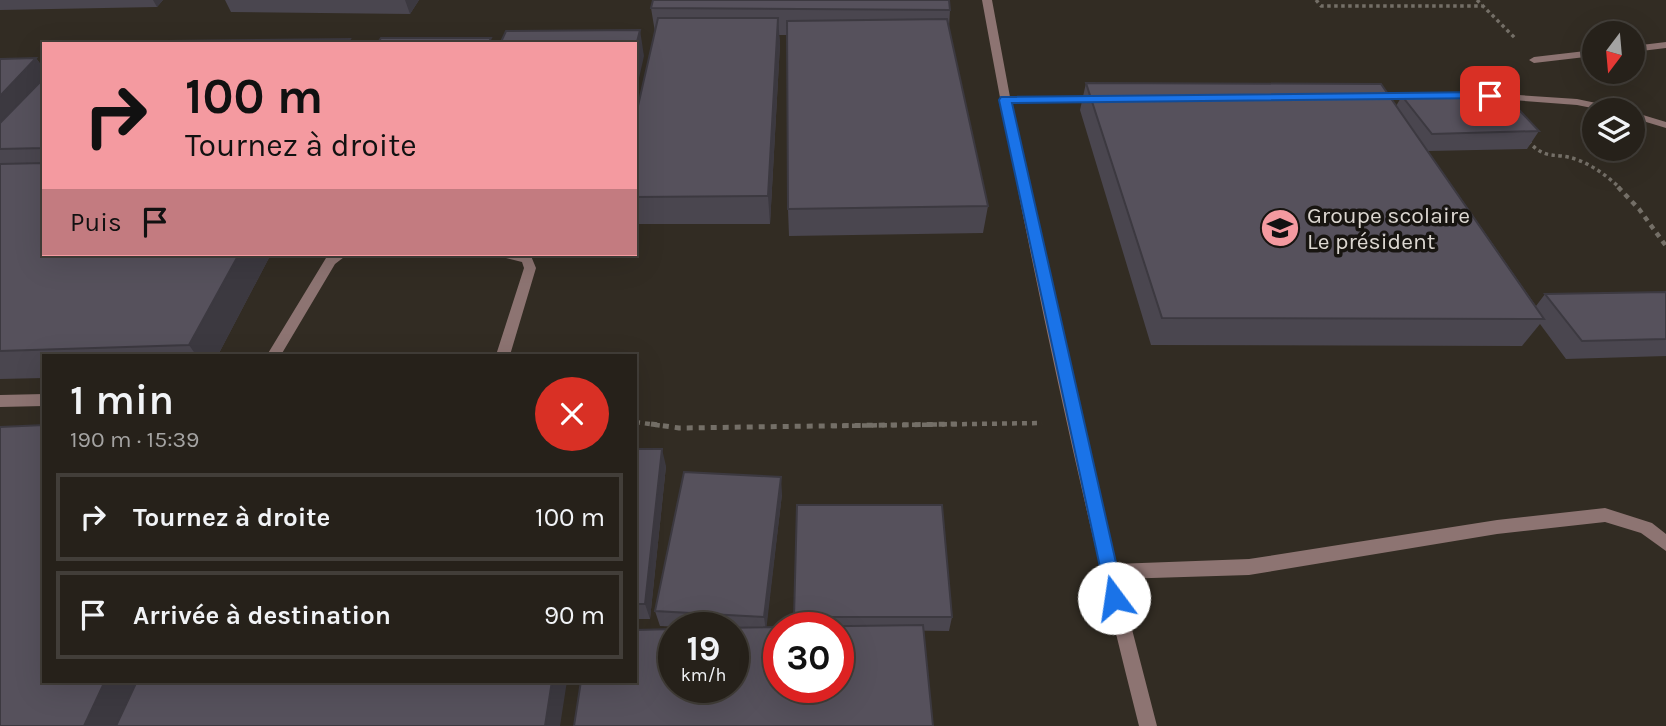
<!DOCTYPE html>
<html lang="fr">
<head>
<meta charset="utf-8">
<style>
  body { margin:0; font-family:Karla,sans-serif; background:#2e2923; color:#f1f3f6; height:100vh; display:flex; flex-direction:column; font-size:26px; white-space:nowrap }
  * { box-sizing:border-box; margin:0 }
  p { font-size:23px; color:#a4a3a2 }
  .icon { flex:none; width:38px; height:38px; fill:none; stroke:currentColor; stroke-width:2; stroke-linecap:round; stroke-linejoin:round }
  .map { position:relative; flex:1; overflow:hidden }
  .details { position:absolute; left:42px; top:354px; width:595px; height:329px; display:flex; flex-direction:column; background:#26211a; border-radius:0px; box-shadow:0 7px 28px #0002,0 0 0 2px #423e39 }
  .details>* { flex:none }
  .hud { position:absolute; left:42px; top:42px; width:595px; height:214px; border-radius:0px; box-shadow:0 7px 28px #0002,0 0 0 2px #423e39; background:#f49aa0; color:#111; overflow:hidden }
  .needle { width:46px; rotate:196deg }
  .controls { position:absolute; left:1582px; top:21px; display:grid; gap:14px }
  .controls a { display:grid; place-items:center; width:63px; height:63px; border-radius:50%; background:#26211a; box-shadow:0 7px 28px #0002,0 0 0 2px #423e39; font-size:35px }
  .speed { position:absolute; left:658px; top:612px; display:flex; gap:14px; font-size:35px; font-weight:700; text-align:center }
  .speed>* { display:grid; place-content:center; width:91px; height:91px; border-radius:50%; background:#26211a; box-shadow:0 7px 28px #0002,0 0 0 2px #423e39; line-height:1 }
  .speed small { font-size:18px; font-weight:400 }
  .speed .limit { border:10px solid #d22; background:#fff; color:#111 }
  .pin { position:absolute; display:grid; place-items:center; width:60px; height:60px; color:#fff; margin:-30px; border-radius:14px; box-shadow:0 4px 10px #0006 }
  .me { position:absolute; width:77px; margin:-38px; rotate:346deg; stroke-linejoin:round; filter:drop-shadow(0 0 5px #0008) }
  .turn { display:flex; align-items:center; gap:24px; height:147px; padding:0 28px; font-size:32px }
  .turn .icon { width:91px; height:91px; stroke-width:2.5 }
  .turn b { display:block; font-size:49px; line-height:60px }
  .then { display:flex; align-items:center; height:66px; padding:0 28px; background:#0003; gap:14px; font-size:26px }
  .round { display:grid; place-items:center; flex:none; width:74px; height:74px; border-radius:37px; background:#2e2923 }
  .summary { display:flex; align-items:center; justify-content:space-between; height:119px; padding:0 28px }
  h1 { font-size:42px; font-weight:600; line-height:52px }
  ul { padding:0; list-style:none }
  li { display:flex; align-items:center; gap:21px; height:88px; margin:0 14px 10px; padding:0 14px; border:4px solid #423e39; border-radius:0px }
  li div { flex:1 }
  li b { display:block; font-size:26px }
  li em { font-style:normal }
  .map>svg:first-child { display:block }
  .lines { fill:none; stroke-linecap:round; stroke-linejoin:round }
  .path-far2 { stroke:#746f67; stroke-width:3.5; stroke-dasharray:3.5 3.5; stroke-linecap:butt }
  .path-far1 { stroke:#746f67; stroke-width:4.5; stroke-dasharray:5 5; stroke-linecap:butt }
  .path { stroke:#746f67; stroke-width:5; stroke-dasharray:6 6; stroke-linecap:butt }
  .minor { fill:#8d7472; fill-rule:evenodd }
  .wall { fill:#4a464f }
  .shaded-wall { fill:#3c3940 }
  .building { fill:#56515c; stroke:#3c3940; stroke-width:2; fill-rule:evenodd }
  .route { fill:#1a73e8; stroke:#114b97; stroke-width:2 }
  .labels { text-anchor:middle; stroke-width:7; stroke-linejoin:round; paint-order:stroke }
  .poi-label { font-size:23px; fill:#dcd7d1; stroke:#181511; text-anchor:start }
</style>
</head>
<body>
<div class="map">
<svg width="1666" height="726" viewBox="0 0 1666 726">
  <rect width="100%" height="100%" fill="#322c23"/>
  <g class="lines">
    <!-- path-far2 -->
    <path class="path-far2" d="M1316 0 1321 6H1482
      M1477 0 1515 38
      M1528 141C1547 162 1555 151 1578 160 1594 166 1608 177 1620 188"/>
    <!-- path-far1 -->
    <path class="path-far1" d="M1618 187 1639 209 1666 246
      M635 422 664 426
      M832 426 1042 423"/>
    <!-- path -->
    <path class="path" d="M651 424 679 428 959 424"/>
    <!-- minor -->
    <path class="minor" d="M982 0H992L1010 97 1101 96 1106 99 1101 102 1012 103 1067 365 1115 564 1249 559 1497 520 1605 508 1652 523 1666 534V551L1641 533 1605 522 1497 534 1249 575 1119 579 1157 726H1139C1078 486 1026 244 982 0Z
      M1666 42V48L1633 52V46Z
      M1594 50V56L1534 63 1529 60 1534 57Z
      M1489 93 1577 99 1620 108 1621 110H1602L1577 105 1485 98 1484 96Z
      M1420 94 1424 95V99L1374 100 1369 97 1374 94Z
      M1633 112 1666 122V128L1633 118Z
      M333 254H348L335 264 281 355H267L326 258Z
      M500 254 531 256 536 268 510 355H496L524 268 522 262 502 257Z
      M44 394V406L0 407V395Z"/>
  </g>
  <!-- wall -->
  <path class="wall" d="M0 0H163L157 7 0 10Z
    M225 0H419L410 14 231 12Z
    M651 8 950 10 949 28 988 206 983 233 789 236 788 209 787 35H779L780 44 770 224H635V119L655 32Z
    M36 58 44 69V254H271L218 355H44V378L0 379V59Z
    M1086 83 1396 106 1402 96 1539 131 1527 149 1428 151 1536 306 1545 294 1666 292V356L1566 359 1540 324 1522 346 1151 345 1080 110Z
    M635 449 666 466 650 619H635Z
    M782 494 766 627H795L794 617H952L949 631 705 628 660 626 655 611Z"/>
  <!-- shaded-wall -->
  <path class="shaded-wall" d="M153 0H163L157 7Z
    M405 0H419L410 14Z
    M778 18 780 44 770 224 768 196Z
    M640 30 644 56 635 96V50Z
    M36 58 44 69V91L0 139V96Z
    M239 254H271L218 355H196L189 345Z
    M662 449 666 466 650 619 645 604Z
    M781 477 782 494 766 632 764 617Z
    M105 681H146L125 726H84Z
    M552 681H567L560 726H545Z"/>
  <!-- building -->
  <path class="building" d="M653 0H949L950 10 651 8Z
    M658 18H778L768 196 635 197V119Z
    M947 19 988 206 788 209 787 21Z
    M640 30 635 50V44H500L506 31Z
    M381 38H491L488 44H377Z
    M350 39 347 44H77L79 42Z
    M36 58 0 96V59Z
    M44 78V148L0 149V123Z
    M1086 83 1381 84 1544 319 1162 318Z
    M1504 94 1539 131 1432 134 1402 96Z
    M44 163V254H239L189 345 0 351V164Z
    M1666 292V339L1582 341 1545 294Z
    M44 425V681H105L84 726H0V427Z
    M635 449H662L645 604H635Z
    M684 472 781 477 764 617 655 611Z
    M797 505H942L952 617H794Z
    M923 625 933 726H574L581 681H635V630L674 629V688H733V628H718ZM779 628H838V688H779Z
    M137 681H552L545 726H116Z"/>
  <!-- route -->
  <path class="route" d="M1490 92 1494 93V98L1012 103 1124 598 1121 604 1114 607 1108 604 999 100 1001 97Z"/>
  <!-- icons -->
  <defs>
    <g id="school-disc" transform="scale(2.0125)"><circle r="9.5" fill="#f49aa0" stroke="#181511"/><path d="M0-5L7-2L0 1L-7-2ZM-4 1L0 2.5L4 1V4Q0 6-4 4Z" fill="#111"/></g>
  </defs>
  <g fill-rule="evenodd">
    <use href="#school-disc" x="1280" y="228"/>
  </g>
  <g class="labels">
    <!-- poi labels -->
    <g class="poi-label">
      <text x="1307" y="223">Groupe scolaire<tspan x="1307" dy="26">Le président</tspan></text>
    </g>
  </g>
</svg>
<div class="controls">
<a><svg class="needle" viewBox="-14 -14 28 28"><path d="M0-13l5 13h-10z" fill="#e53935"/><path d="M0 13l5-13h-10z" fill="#a4a3a2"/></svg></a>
<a><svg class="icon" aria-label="layers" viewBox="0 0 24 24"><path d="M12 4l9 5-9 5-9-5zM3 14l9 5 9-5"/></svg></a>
</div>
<div class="speed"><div>19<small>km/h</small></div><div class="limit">30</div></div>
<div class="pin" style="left:1490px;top:96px;background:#d93025"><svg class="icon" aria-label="arrive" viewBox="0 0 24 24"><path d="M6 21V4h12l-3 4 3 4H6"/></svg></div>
<svg class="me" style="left:1114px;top:598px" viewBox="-20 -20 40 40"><circle r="19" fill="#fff"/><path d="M0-13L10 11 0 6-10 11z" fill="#1a73e8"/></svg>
<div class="hud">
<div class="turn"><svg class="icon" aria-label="right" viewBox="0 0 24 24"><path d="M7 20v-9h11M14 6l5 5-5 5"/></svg><div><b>100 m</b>Tournez à droite</div></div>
<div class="then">Puis<svg class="icon" aria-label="arrive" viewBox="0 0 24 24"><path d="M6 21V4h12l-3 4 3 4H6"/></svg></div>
</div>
<section class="details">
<div class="summary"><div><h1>1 min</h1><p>190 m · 15:39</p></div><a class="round" style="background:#d93025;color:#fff"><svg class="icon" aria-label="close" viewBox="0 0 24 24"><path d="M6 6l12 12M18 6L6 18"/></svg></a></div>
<ul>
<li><svg class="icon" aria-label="right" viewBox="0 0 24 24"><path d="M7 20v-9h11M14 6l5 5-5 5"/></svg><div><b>Tournez à droite</b></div><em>100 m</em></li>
<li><svg class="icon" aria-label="arrive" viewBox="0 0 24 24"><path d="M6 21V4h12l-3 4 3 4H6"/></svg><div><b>Arrivée à destination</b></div><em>90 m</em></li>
</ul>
</section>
</div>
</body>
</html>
